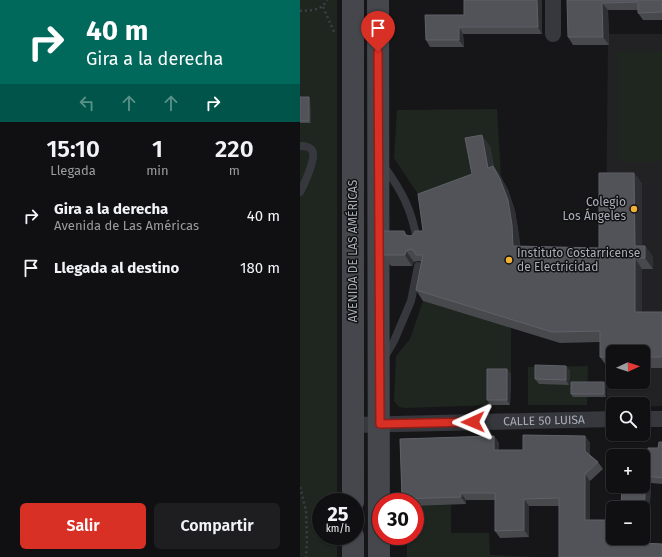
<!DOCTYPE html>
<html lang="es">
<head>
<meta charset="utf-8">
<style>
  body { margin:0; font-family:"Fira Sans",sans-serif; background:#1e1e20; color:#f1f3f6; height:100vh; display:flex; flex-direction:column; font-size:15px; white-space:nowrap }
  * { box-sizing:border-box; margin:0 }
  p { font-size:13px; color:#9c9d9f }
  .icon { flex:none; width:22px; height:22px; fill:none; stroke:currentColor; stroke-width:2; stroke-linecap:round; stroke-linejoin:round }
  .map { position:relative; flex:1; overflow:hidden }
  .sheet { display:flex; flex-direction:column; background:#101012; width:300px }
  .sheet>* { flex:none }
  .banner { background:#00695c; color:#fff; overflow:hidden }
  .needle { width:26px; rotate:87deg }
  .tools { position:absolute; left:306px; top:345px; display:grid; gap:8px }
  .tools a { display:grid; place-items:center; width:44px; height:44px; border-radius:6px; background:#101012; box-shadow:0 1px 3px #0004,0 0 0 1px #303032; font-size:20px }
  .speed { position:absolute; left:12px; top:493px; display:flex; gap:8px; font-size:20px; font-weight:700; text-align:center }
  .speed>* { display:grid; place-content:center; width:52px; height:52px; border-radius:50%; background:#101012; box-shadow:0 1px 3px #0004,0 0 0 1px #303032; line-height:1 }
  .speed small { font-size:10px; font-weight:400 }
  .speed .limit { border:6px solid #d22; background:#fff; color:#111 }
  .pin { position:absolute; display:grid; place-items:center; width:34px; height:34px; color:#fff; margin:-41px -17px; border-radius:50% 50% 50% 0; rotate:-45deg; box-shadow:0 0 4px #0007 }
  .pin .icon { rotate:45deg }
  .me { position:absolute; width:44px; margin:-22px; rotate:269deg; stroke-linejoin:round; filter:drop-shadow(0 0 3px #0008) }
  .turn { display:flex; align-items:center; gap:14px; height:84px; padding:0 20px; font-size:18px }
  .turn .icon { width:52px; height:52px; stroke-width:2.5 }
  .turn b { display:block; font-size:28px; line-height:34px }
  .lanes { display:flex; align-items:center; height:38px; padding:0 20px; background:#0003; justify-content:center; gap:20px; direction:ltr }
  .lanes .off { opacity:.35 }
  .eta { display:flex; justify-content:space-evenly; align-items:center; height:68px; text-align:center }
  .eta b { font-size:24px; font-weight:600; line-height:28px }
  .button { display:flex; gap:8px; margin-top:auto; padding:8px 20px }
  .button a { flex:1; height:46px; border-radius:6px; background:#d93025; color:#fff; font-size:16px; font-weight:600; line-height:46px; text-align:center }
  .button a+a { background:#1e1e20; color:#f1f3f6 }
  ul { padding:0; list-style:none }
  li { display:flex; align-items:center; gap:12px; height:52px; padding:0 20px }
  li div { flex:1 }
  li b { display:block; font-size:15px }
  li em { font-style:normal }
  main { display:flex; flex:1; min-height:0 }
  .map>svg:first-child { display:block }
  .built { fill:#222225; fill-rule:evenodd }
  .green { fill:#1e261f }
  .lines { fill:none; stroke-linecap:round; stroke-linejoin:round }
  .path { stroke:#3d3f44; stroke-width:2.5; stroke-dasharray:2 3; stroke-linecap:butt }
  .lane { stroke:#37383d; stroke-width:8 }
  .street { stroke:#37383d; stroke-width:16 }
  .secondary { stroke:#45474d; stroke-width:22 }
  .wall { fill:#47494d }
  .shaded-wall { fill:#2f3033 }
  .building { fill:#525359; stroke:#5f6168 }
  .route-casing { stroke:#8d1f18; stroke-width:10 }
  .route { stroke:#d93025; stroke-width:7 }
  .poi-dot { fill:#f2b134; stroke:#111113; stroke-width:1.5 }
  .labels { text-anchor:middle; stroke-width:3; stroke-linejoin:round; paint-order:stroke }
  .poi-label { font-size:12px; fill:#a8adb8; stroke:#111113; text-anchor:end }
  .street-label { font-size:12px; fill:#a8adb8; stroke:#111113 }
</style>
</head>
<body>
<main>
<section class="sheet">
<div class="banner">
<div class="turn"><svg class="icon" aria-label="right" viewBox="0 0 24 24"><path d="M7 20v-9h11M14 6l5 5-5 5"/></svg><div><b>40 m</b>Gira a la derecha</div></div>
<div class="lanes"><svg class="icon off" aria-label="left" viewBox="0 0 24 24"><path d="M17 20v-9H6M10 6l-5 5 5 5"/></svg><svg class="icon off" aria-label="ahead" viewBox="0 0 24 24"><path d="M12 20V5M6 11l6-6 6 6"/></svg><svg class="icon off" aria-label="ahead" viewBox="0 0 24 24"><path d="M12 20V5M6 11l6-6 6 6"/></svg><svg class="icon" aria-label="right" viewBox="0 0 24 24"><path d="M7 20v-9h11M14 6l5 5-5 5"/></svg></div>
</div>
<div class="eta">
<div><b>15:10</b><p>Llegada</p></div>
<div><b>1</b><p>min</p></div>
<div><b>220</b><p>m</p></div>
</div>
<ul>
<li><svg class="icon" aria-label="right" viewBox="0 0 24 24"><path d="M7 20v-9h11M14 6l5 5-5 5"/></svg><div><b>Gira a la derecha</b><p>Avenida de Las Américas</p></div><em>40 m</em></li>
<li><svg class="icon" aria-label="arrive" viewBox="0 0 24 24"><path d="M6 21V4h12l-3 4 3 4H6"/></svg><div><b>Llegada al destino</b></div><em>180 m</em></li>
</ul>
<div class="button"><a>Salir</a><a>Compartir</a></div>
</section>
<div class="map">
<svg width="362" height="557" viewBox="0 0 362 557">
  <rect width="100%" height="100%" fill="#161618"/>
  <!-- built -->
  <path class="built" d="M308 34H362V406H343V404H313V406L307 407 306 235ZM313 352H343V382H313Z"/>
  <!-- green -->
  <path class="green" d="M0 0H37V502H21V536H37V557H0Z
    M318 51H362V162H318Z
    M197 109 201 177 125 205 94 158 97 110Z
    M123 301 211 328V374H191V405L106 408 99 407 94 401 96 356 110 339Z
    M288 366 287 405H228V367Z
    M151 505V533H189L190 555 236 557H107V536H115V506Z"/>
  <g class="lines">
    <!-- path -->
    <path class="path" d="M23 7 35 34
      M0 11C10 10 22 11 27 0
      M0 487 6 511 7 542 6 557"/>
    <!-- lane -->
    <path class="lane" d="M0 146C4 146 9 146 12 150 17 157 4 185 0 192
      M83 165C102 191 112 210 117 241
      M84 358 94 341 111 301 118 266"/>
    <!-- street -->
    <g class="street">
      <path d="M253 34V0"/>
      <path d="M343 419H362"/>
      <path id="s1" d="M53 425 313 419"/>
    </g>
    <!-- secondary -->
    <path class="secondary" d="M78 0 79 557
      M53 502V0
      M53 557V536"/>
  </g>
  <!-- wall -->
  <path class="wall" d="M242 0V34H163L164 47H130L126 40 164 15Z
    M267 0H362V20H343L338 13V10H308L309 45H273L268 37Z
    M0 97H9L10 100 11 123H0Z
    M190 146 194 167 201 177 208 190 215 211 219 236 220 246 299 248 334 173 342 184V246H345L353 257V269H342V312H362V368H343V352H313V368H308L300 357V342L260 343 123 301 116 290 121 263 120 261H119L114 262 112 266H91L83 255 104 231 107 235 110 236 123 231 172 174Z
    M266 366 270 371 269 385 239 384 235 379Z
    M207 369 211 374 210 405H191L187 400Z
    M304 382 306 384V397H273L271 394Z
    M223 435 285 436 290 443V455L298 462 303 469 290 481V520H313V538H343V508H321L322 486H343V456H324V451L348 452V448H358L359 442H362V484L351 483 348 543 362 544V557H259V506H229V537L200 538 195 531V500H166V504L115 506V502H104L102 499 100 439 194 436 199 443V450H223Z"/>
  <!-- shaded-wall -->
  <path class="shaded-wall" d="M237 0H242V34L238 27Z
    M302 3 308 10 309 45 303 37Z
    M159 27 163 34 164 47 159 40Z
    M9 97 10 100 11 123 9 121Z
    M182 135 190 146 194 167 201 177 208 190 215 211 219 236 221 257 213 246 188 168Z
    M334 173 342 184V257L335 246Z
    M345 246 353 257V269L345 258Z
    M106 251 114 262 112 266 105 255Z
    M335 258 342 269V323L335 312Z
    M266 366 270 371 269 385 266 380Z
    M207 369 211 374 210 405 207 400Z
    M304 382 306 384V397L304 394Z
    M194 436 199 443V457L194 450Z
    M285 436 290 443V458L285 451Z
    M285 474 290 481V527L285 520Z
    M346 476 351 483 347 550 342 543Z
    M161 493 166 500V504L161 497Z
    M224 499 229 506V537L224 530Z"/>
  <!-- building -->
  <path class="building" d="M164 0H237L238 27H159V40H126L125 15H164Z
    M267 0H362V12L338 13V2L302 3 303 37H268Z
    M0 97H9V121H0Z
    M182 135 188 168 193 166 200 179 208 200 212 225 213 246 299 248V173H334L335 246H345V258H335V312H362V357H343V352H313V357H300V331L252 332 116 290 123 255H116L114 251 111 249 106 251 105 255H83V231H104L105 235 110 236 113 235 115 231H123L118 194 172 174 165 138Z
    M235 365 266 366V380L235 379Z
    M187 369H207V400H187Z
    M271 382H304V394H271Z
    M223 435 285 436V451L298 462 285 474V520H313V538H343L342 543 362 544V557H259V498L224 499V530L195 531V493H161V497L102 499 100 439 194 436V450H223Z
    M359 442H362V478L346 476 343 532V508H321L322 486H343V456H324V451L348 452V448H358Z"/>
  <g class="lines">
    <!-- route casing -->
    <g class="route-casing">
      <path id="route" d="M78 52 80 424 173 422"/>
    </g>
    <!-- route -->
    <use href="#route" class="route"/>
  </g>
  <!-- markers -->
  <g class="poi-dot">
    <circle cx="334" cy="209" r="4"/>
    <circle cx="209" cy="260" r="4"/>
  </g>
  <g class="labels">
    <!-- poi labels -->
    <g class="poi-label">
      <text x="326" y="206">Colegio<tspan x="326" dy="14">Los Ángeles</tspan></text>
      <text x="217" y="257" text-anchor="start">Instituto Costarricense<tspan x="217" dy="14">de Electricidad</tspan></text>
    </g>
    <!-- street labels -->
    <g class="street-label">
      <text transform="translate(53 251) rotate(-90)" y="4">AVENIDA DE LAS AMÉRICAS</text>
      <text dy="4" stroke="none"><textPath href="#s1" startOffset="191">CALLE 50 LUISA</textPath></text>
    </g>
  </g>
</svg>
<div class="tools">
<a><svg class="needle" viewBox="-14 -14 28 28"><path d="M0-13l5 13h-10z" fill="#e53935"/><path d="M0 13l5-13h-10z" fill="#9c9d9f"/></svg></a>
<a><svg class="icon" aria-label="search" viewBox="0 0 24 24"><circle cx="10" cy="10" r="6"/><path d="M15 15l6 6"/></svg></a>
<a>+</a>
<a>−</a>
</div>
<div class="speed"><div>25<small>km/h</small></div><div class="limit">30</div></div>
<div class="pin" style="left:78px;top:52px;background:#d93025"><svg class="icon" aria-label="arrive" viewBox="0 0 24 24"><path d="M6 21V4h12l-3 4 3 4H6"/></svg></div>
<svg class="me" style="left:173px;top:422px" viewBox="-20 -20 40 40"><path d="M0-17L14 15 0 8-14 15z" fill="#d93025" stroke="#fff" stroke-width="4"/></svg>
</div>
</main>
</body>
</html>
